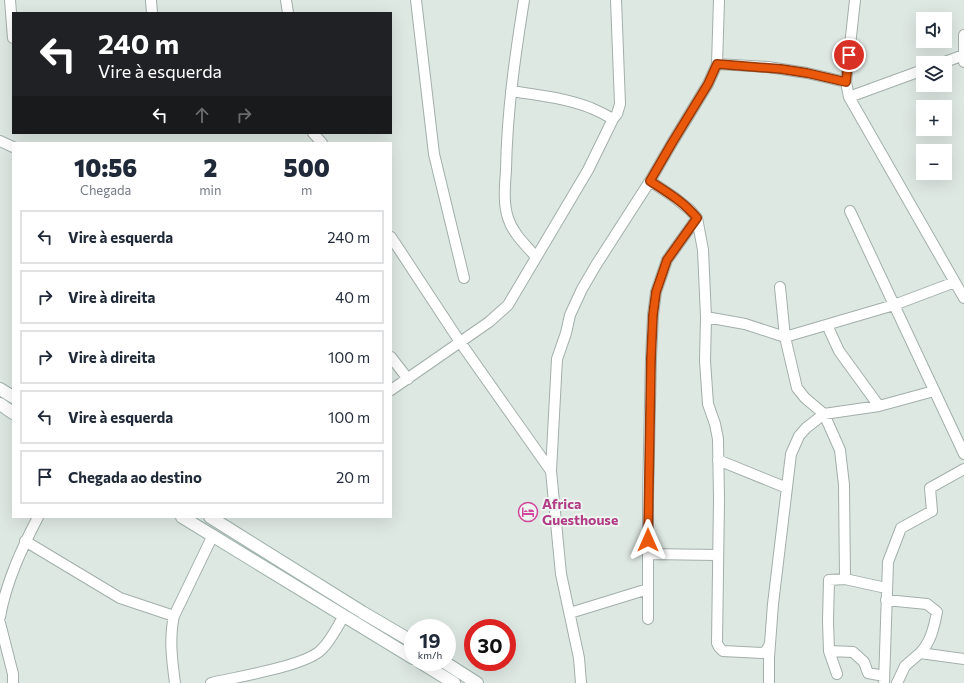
<!DOCTYPE html>
<html lang="pt">
<head>
<meta charset="utf-8">
<style>
  body { margin:0; font-family:Commissioner,sans-serif; background:#f2f2f3; color:#1f2937; height:100vh; display:flex; flex-direction:column; font-size:15px; white-space:nowrap }
  * { box-sizing:border-box; margin:0 }
  p { font-size:13px; color:#747a83 }
  .icon { flex:none; width:22px; height:22px; fill:none; stroke:currentColor; stroke-width:2; stroke-linecap:round; stroke-linejoin:round }
  .map { position:relative; flex:1; overflow:hidden }
  .panel { position:absolute; left:12px; top:142px; width:380px; height:376px; display:flex; flex-direction:column; background:#fff; border-radius:0px; box-shadow:0 4px 16px #0002 }
  .panel>* { flex:none }
  .hud { position:absolute; left:12px; top:12px; width:380px; height:122px; border-radius:0px; box-shadow:0 4px 16px #0002; background:#202124; color:#fff; overflow:hidden }
  .buttons { position:absolute; left:916px; top:12px; display:grid; gap:8px }
  .buttons a { display:grid; place-items:center; width:36px; height:36px; border-radius:0px; background:#fff; box-shadow:0 4px 16px #0002; font-size:20px }
  .speed { position:absolute; left:404px; top:619px; display:flex; gap:8px; font-size:20px; font-weight:700; text-align:center }
  .speed>* { display:grid; place-content:center; width:52px; height:52px; border-radius:50%; background:#fff; box-shadow:0 4px 16px #0002; line-height:1 }
  .speed small { font-size:10px; font-weight:400 }
  .speed .limit { border:6px solid #d22; background:#fff; color:#111 }
  .pin { position:absolute; display:grid; place-items:center; width:34px; height:34px; color:#fff; margin:-17px; border:2px solid #fff; border-radius:50%; box-shadow:0 1px 4px #0007 }
  .me { position:absolute; width:44px; margin:-22px; rotate:0deg; stroke-linejoin:round; filter:drop-shadow(0 0 3px #0008) }
  .turn { display:flex; align-items:center; gap:14px; height:84px; padding:0 20px; font-size:18px }
  .turn .icon { width:52px; height:52px; stroke-width:2.5 }
  .turn b { display:block; font-size:28px; line-height:34px }
  .lanes { display:flex; align-items:center; height:38px; padding:0 20px; background:#0003; justify-content:center; gap:20px; direction:ltr }
  .lanes .off { opacity:.35 }
  .eta { display:flex; justify-content:space-evenly; align-items:center; height:68px; text-align:center }
  .eta b { font-size:24px; font-weight:800; line-height:28px }
  ul { padding:0; list-style:none }
  li { display:flex; align-items:center; gap:12px; height:54px; margin:0 8px 6px; padding:0 12px; border:2px solid #e0e1e3; border-radius:0px }
  li div { flex:1 }
  li b { display:block; font-size:15px }
  li em { font-style:normal }
  .map>svg:first-child { display:block }
  .lines { fill:none; stroke-linecap:round; stroke-linejoin:round }
  .street-casing { stroke:#a2afaa; stroke-width:12 }
  .secondary-casing { stroke:#9fb2ab; stroke-width:14 }
  .street { stroke:#fff; stroke-width:10 }
  .secondary { stroke:#fff; stroke-width:12 }
  .route-casing { stroke:#983908; stroke-width:10 }
  .route { stroke:#ea580c; stroke-width:7 }
  .labels { text-anchor:middle; stroke-width:4; stroke-linejoin:round; paint-order:stroke }
  .hotel-label { font-size:14px; font-weight:bold; fill:#b23c85; stroke:#eef5f1; text-anchor:start }
</style>
</head>
<body>
<div class="map">
<svg width="964" height="683" viewBox="0 0 964 683">
  <rect width="100%" height="100%" fill="#dee8e3"/>
  <g class="lines">
    <!-- street casing -->
    <g class="street-casing">
      <path id="street" d="M10 0 13 38
        M151 0 152 13
        M286 0 288 13
        M416 0 434 154 464 278
        M524 0C515 56 507 112 506 170 505 185 503 203 508 218 513 234 526 245 536 257
        M855 0 846 82 849 97 964 298
        M964 35V62
        M942 63 964 55
        M717 64 768 67 807 73 846 82
        M511 91C538 95 565 98 591 108 598 111 606 115 613 119
        M849 97 923 70
        M313 133 322 143
        M0 141 13 147
        M650 181 674 197 690 210 697 218 703 250 706 317 705 361 708 404 715 424 718 439 719 499 717 643 719 647 723 651 762 653 766 651 770 644
        M850 211 964 454
        M391 237 460 342 551 471
        M780 287 785 337 894 305 955 282
        M706 317 745 324 785 337 797 388 805 398 824 414 806 428 799 436 791 454 773 604 769 657V683
        M827 325 839 351 879 406
        M391 357 408 379
        M391 390 489 322 508 305 588 170 613 119 617 114 620 104 616 0
        M718 460 787 488
        M25 541 120 598 174 616
        M648 554 718 555
        M845 579 886 588
        M886 600 927 604 937 612C934 627 931 642 920 653
        M570 613 648 589
        M0 617C6 582 22 548 38 517
        M648 619V498L651 358 653 315 656 292 667 260 697 218
        M0 623 13 674V683
        M829 651 853 652 864 662 868 673 884 676
        M837 674 829 651 828 621 829 580 845 579 844 485 840 450 824 414 879 406 934 391
        M175 683C172 661 169 638 174 616L213 535
        M211 683C236 677 307 666 322 649 331 640 337 627 344 616
        M581 683 579 658 561 574 551 471 557 359 566 333 570 315 582 289 596 265 650 181 672 143 708 84 717 64 719 0
        M884 683 888 562 901 528 932 511 930 488 964 469
        M897 683 905 666 920 653 964 659"/>
    </g>
    <!-- secondary casing -->
    <g class="secondary-casing">
      <path id="secondary" d="M0 389 13 397
        M0 404 13 413
        M182 517 413 658
        M210 517 362 612 413 642
        M420 662 454 683
        M444 662 477 683"/>
    </g>
    <!-- street -->
    <use href="#street" class="street"/>
    <!-- secondary -->
    <use href="#secondary" class="secondary"/>
  </g>
  <g class="lines">
    <!-- route casing -->
    <g class="route-casing">
      <path id="route" d="M648 540 651 358 653 315 656 292 667 260 697 218C684 202 667 192 650 181L672 143 708 84 717 64 781 69 807 73 846 82 849 55"/>
    </g>
    <!-- route -->
    <use href="#route" class="route"/>
  </g>
  <!-- icons -->
  <defs>
    <g id="hotel-ring" transform="scale(1)"><circle r="9.5" fill="#eef5f1" stroke="#d1479c" stroke-width="1.5"/><path d="M-6-4.5h1.5V1H6V5H4.5V3h-9V5H-6ZM-4 0a1.8 1.8 0 1 1 3.6 0ZM.5 0V-2.5h3Q6-2.5 6 0Z" fill="#d1479c"/></g>
  </defs>
  <g fill-rule="evenodd">
    <use href="#hotel-ring" x="528" y="512"/>
  </g>
  <g class="labels">
    <!-- hotel labels -->
    <g class="hotel-label">
      <text x="542" y="509">Africa<tspan x="542" dy="16">Guesthouse</tspan></text>
    </g>
  </g>
</svg>
<div class="buttons">
<a><svg class="icon" aria-label="sound" viewBox="0 0 24 24"><path d="M4 9h4l5-4v14l-5-4H4zM17 9q2 3 0 6"/></svg></a>
<a><svg class="icon" aria-label="layers" viewBox="0 0 24 24"><path d="M12 4l9 5-9 5-9-5zM3 14l9 5 9-5"/></svg></a>
<a>+</a>
<a>−</a>
</div>
<div class="speed"><div>19<small>km/h</small></div><div class="limit">30</div></div>
<div class="pin" style="left:849px;top:55px;background:#d93025"><svg class="icon" aria-label="arrive" viewBox="0 0 24 24"><path d="M6 21V4h12l-3 4 3 4H6"/></svg></div>
<svg class="me" style="left:648px;top:540px" viewBox="-20 -20 40 40"><path d="M0-17L14 15 0 8-14 15z" fill="#ea580c" stroke="#fff" stroke-width="4"/></svg>
<div class="hud">
<div class="turn"><svg class="icon" aria-label="left" viewBox="0 0 24 24"><path d="M17 20v-9H6M10 6l-5 5 5 5"/></svg><div><b>240 m</b>Vire à esquerda</div></div>
<div class="lanes"><svg class="icon" aria-label="left" viewBox="0 0 24 24"><path d="M17 20v-9H6M10 6l-5 5 5 5"/></svg><svg class="icon off" aria-label="ahead" viewBox="0 0 24 24"><path d="M12 20V5M6 11l6-6 6 6"/></svg><svg class="icon off" aria-label="right" viewBox="0 0 24 24"><path d="M7 20v-9h11M14 6l5 5-5 5"/></svg></div>
</div>
<section class="panel">
<div class="eta">
<div><b>10:56</b><p>Chegada</p></div>
<div><b>2</b><p>min</p></div>
<div><b>500</b><p>m</p></div>
</div>
<ul>
<li><svg class="icon" aria-label="left" viewBox="0 0 24 24"><path d="M17 20v-9H6M10 6l-5 5 5 5"/></svg><div><b>Vire à esquerda</b></div><em>240 m</em></li>
<li><svg class="icon" aria-label="right" viewBox="0 0 24 24"><path d="M7 20v-9h11M14 6l5 5-5 5"/></svg><div><b>Vire à direita</b></div><em>40 m</em></li>
<li><svg class="icon" aria-label="right" viewBox="0 0 24 24"><path d="M7 20v-9h11M14 6l5 5-5 5"/></svg><div><b>Vire à direita</b></div><em>100 m</em></li>
<li><svg class="icon" aria-label="left" viewBox="0 0 24 24"><path d="M17 20v-9H6M10 6l-5 5 5 5"/></svg><div><b>Vire à esquerda</b></div><em>100 m</em></li>
<li><svg class="icon" aria-label="arrive" viewBox="0 0 24 24"><path d="M6 21V4h12l-3 4 3 4H6"/></svg><div><b>Chegada ao destino</b></div><em>20 m</em></li>
</ul>
</section>
</div>
</body>
</html>
